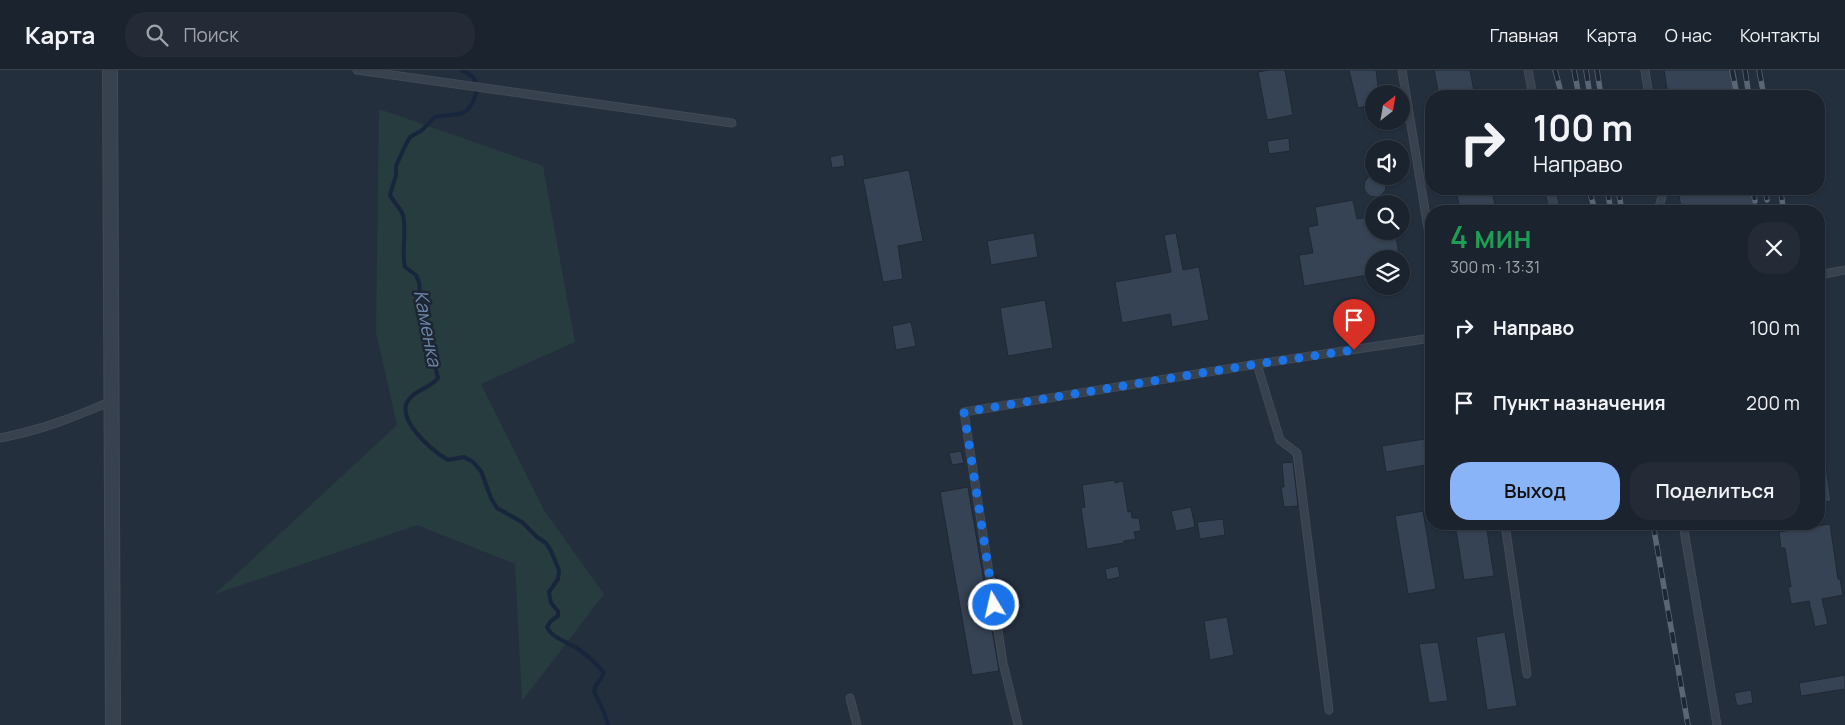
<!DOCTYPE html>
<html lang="ru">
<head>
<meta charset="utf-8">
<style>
  body { margin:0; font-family:Manrope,sans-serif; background:#242b36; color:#f1f3f6; height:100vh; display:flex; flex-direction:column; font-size:19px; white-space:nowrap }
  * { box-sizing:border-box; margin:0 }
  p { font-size:16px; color:#a0a4aa }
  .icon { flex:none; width:28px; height:28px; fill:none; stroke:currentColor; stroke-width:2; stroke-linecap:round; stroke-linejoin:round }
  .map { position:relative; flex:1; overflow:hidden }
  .panel { position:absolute; left:1425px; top:135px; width:400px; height:325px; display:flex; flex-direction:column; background:#1b232e; border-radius:20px; box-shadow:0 1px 4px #0004,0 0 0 1px #39404a }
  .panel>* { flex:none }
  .top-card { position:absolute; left:1425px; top:20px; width:400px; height:105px; border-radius:20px; box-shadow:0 1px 4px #0004,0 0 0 1px #39404a; background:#1b232e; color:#f1f3f6; overflow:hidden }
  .needle { width:32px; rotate:31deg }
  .controls { position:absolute; left:1365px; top:15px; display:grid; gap:10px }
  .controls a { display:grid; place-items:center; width:45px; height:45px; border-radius:50%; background:#1b232e; box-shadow:0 1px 4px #0004,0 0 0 1px #39404a; font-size:25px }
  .pin { position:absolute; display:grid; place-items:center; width:42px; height:42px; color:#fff; margin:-51px -21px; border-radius:50% 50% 50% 0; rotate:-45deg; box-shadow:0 0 5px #0007 }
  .pin .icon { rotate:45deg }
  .me { position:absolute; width:55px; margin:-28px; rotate:351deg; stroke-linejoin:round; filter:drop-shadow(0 0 4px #0008) }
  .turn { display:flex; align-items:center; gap:18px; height:105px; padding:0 25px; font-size:22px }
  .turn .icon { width:65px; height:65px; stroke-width:2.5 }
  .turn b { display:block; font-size:35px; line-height:42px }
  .round { display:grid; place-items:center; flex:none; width:52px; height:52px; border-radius:20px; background:#242b36 }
  .headline { display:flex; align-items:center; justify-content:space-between; height:85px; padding:0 25px }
  h1 { font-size:30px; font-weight:600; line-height:38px; color:#1e9e55 }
  .primary-button { display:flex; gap:10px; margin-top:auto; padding:10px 25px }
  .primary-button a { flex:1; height:58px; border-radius:20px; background:#8ab4f8; color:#111; font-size:20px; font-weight:600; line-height:58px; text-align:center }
  .primary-button a+a { background:#242b36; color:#f1f3f6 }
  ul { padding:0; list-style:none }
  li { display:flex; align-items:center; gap:15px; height:75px; padding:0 25px }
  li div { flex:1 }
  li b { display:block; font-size:19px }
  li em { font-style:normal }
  header { display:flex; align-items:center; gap:30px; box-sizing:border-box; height:70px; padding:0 25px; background:#1b232e; border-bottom:1px solid #39404a }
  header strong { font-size:24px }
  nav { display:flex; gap:28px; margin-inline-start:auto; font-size:18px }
  .search { width:350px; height:45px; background:#242b36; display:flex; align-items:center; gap:12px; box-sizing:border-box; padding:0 18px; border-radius:20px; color:#a0a4aa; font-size:19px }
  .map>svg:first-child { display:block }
  .green { fill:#263c3f }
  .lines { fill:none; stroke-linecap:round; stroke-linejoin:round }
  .stream { stroke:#17263c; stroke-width:4 }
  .building { fill:#364354; stroke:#1f2835 }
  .lane-casing { stroke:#414a57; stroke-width:9 }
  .street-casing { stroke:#414a57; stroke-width:16 }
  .lane { stroke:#38414e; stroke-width:7 }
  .street { stroke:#38414e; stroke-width:14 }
  .rail-casing { stroke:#5a6575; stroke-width:5.5 }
  .rail { stroke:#1d2633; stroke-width:4; stroke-dasharray:11; stroke-linecap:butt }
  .route { stroke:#1a73e8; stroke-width:9; stroke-dasharray:0 16.2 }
  .labels { text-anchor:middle; stroke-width:5; stroke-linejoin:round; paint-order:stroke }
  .water-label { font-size:19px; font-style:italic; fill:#6d86a8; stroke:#1d2633 }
</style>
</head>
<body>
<header>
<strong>Карта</strong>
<div class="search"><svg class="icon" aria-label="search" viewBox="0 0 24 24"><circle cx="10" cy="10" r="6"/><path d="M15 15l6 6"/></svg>Поиск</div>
<nav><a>Главная</a><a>Карта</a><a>О нас</a><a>Контакты</a></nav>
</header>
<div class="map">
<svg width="1845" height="655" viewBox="0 0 1845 655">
  <rect width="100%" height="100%" fill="#242f3e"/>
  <!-- green -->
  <path class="green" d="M379 39 543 96 575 272 481 314 544 440 604 524 522 631 515 494 417 455 215 524 397 355 376 262Z"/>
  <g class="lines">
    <!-- stream -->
    <path class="stream" d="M462 0 473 7 478 17C469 50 463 42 435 47L421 61 410 67 405 76 396 96V105L390 125C394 133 400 137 403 145 407 163 401 180 405 197L416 205 419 212 422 243 430 260 432 271 433 288 438 308C430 318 418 319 410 328 392 348 433 381 448 390L464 387 473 392 481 401 491 428 497 438 522 452 537 467 546 473 551 481 559 500 558 509 549 522 551 533 558 541V546L551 551 547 557C552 568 567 572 577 578 587 585 596 593 604 603 601 610 596 613 594 621L604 642 608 655"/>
  </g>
  <!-- building -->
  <path class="building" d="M1269 0H1285L1293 45 1267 50 1258 2Z
    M1349 0H1376L1379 24H1374V34L1358 38Z
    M1434 0H1470L1475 26H1439Z
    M1664 0H1736L1741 26H1668Z
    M1289 68 1290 81 1269 84 1267 71Z
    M843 84 845 96 832 98 830 87Z
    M909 100 923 171 898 176 903 209 883 212 863 109Z
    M1364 116a11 11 0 1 1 22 0a11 11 0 1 1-22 0Z
    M1456 119H1492L1496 141H1460Z
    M1683 119H1755L1758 137 1734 141H1686L1685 137 1681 138 1679 125 1684 124Z
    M1353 130 1357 149 1374 146V161H1395L1400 189H1374V204L1304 216 1299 185 1313 183 1308 157 1318 155 1315 137Z
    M1034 163 1038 187 991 195 987 171Z
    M1176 163 1183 200 1199 197 1209 250 1172 257 1170 244 1122 253 1115 212 1171 202 1164 165Z
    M1045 230 1053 278 1008 286 1000 238Z
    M911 252 916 276 896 280 892 256Z
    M1431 368V394L1386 402 1382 376Z
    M961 381 964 393 952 395 949 383Z
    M1819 390H1825L1831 431 1819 433Z
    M1293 392 1298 436 1284 437 1281 417H1284L1282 393Z
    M1115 410V413L1123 411 1128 442 1131 441 1132 448H1139L1141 461 1134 462 1136 469 1124 471V473L1087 479 1081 438 1085 437 1082 415Z
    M968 417 999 601 972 605 940 422Z
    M1191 437 1195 457 1176 461 1171 441Z
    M1423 441 1436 519 1408 524 1395 446Z
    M1223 449 1225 465 1200 469 1197 452Z
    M1455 454H1486L1494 506 1464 510Z
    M1830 454 1838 509H1840L1843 525 1822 529 1828 554 1815 557 1809 531 1791 534 1788 517H1791L1785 478H1781L1779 462Z
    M1118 496 1120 507 1107 510 1105 499Z
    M1227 547 1234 585 1210 590 1204 551Z
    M1505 562 1517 636 1487 640 1476 567Z
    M1438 572 1448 631 1429 633 1419 574Z
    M1845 605V619L1801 626 1799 613Z
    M1751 620 1753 633 1737 636 1734 623Z"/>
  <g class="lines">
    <!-- lane casing -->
    <g class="lane-casing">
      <path id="lane" d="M357 0 732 53
        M1402 0 1431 177
        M1528 0 1533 26
        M1645 0 1649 26
        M1550 119 1555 141
        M1658 141 1664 119
        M1819 205 1845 200
        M1257 294 1280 370 1297 383 1329 640
        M0 368C41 360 73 348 111 331
        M1505 454 1527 604
        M1683 454 1717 655
        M850 628 857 655
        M1018 655 1003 593 964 342 1257 294 1431 268"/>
    </g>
    <!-- street casing -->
    <g class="street-casing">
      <path id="street" d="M110 0 113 655"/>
    </g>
    <!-- lane -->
    <use href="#lane" class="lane"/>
    <!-- street -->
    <use href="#street" class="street"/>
    <!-- rail casing -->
    <g class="rail-casing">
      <path id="rail" d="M1555 0 1562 26
        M1574 0 1579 26
        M1586 0 1590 26
        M1597 0 1601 26
        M1732 0 1737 26
        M1745 0 1749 26
        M1759 0 1764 26
        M1589 119 1595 141
        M1607 119 1611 141
        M1618 119 1622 141
        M1753 119 1755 131
        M1765 119 1767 130
        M1780 119 1784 141
        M1653 454 1688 655"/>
    </g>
    <!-- rail -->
    <use href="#rail" class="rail"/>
  </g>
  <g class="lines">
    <!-- route -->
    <path class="route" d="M994 535 964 342 1257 294 1354 280"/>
  </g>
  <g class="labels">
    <!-- water labels -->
    <g class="water-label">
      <text transform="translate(428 258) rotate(79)" y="7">Каменка</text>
    </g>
  </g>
</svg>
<div class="controls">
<a><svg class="needle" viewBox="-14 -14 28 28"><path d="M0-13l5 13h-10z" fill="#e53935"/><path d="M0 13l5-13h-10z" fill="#a0a4aa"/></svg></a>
<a><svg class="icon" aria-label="sound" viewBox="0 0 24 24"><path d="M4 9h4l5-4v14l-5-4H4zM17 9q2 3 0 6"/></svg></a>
<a><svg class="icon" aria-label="search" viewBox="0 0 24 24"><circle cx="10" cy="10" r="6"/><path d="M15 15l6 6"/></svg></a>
<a><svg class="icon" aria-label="layers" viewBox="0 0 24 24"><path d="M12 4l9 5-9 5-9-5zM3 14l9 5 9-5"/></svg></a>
</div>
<div class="pin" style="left:1354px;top:280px;background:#d93025"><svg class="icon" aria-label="arrive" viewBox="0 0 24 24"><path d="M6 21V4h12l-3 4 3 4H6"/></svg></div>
<svg class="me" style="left:994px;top:535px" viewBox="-20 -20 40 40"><circle r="17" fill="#1a73e8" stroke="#fff" stroke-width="3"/><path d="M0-11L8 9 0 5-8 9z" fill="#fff"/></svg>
<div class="top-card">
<div class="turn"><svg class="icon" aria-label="right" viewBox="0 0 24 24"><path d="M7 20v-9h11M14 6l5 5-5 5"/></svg><div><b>100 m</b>Направо</div></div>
</div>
<section class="panel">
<div class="headline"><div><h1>4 мин</h1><p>300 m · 13:31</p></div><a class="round"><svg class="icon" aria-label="close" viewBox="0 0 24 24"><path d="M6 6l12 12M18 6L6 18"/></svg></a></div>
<ul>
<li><svg class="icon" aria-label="right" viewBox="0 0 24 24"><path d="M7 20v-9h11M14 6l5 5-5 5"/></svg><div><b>Направо</b></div><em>100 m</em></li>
<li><svg class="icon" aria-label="arrive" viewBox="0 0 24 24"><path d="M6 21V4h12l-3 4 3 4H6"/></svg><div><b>Пункт назначения</b></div><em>200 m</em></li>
</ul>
<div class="primary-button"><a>Выход</a><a>Поделиться</a></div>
</section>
</div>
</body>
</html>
